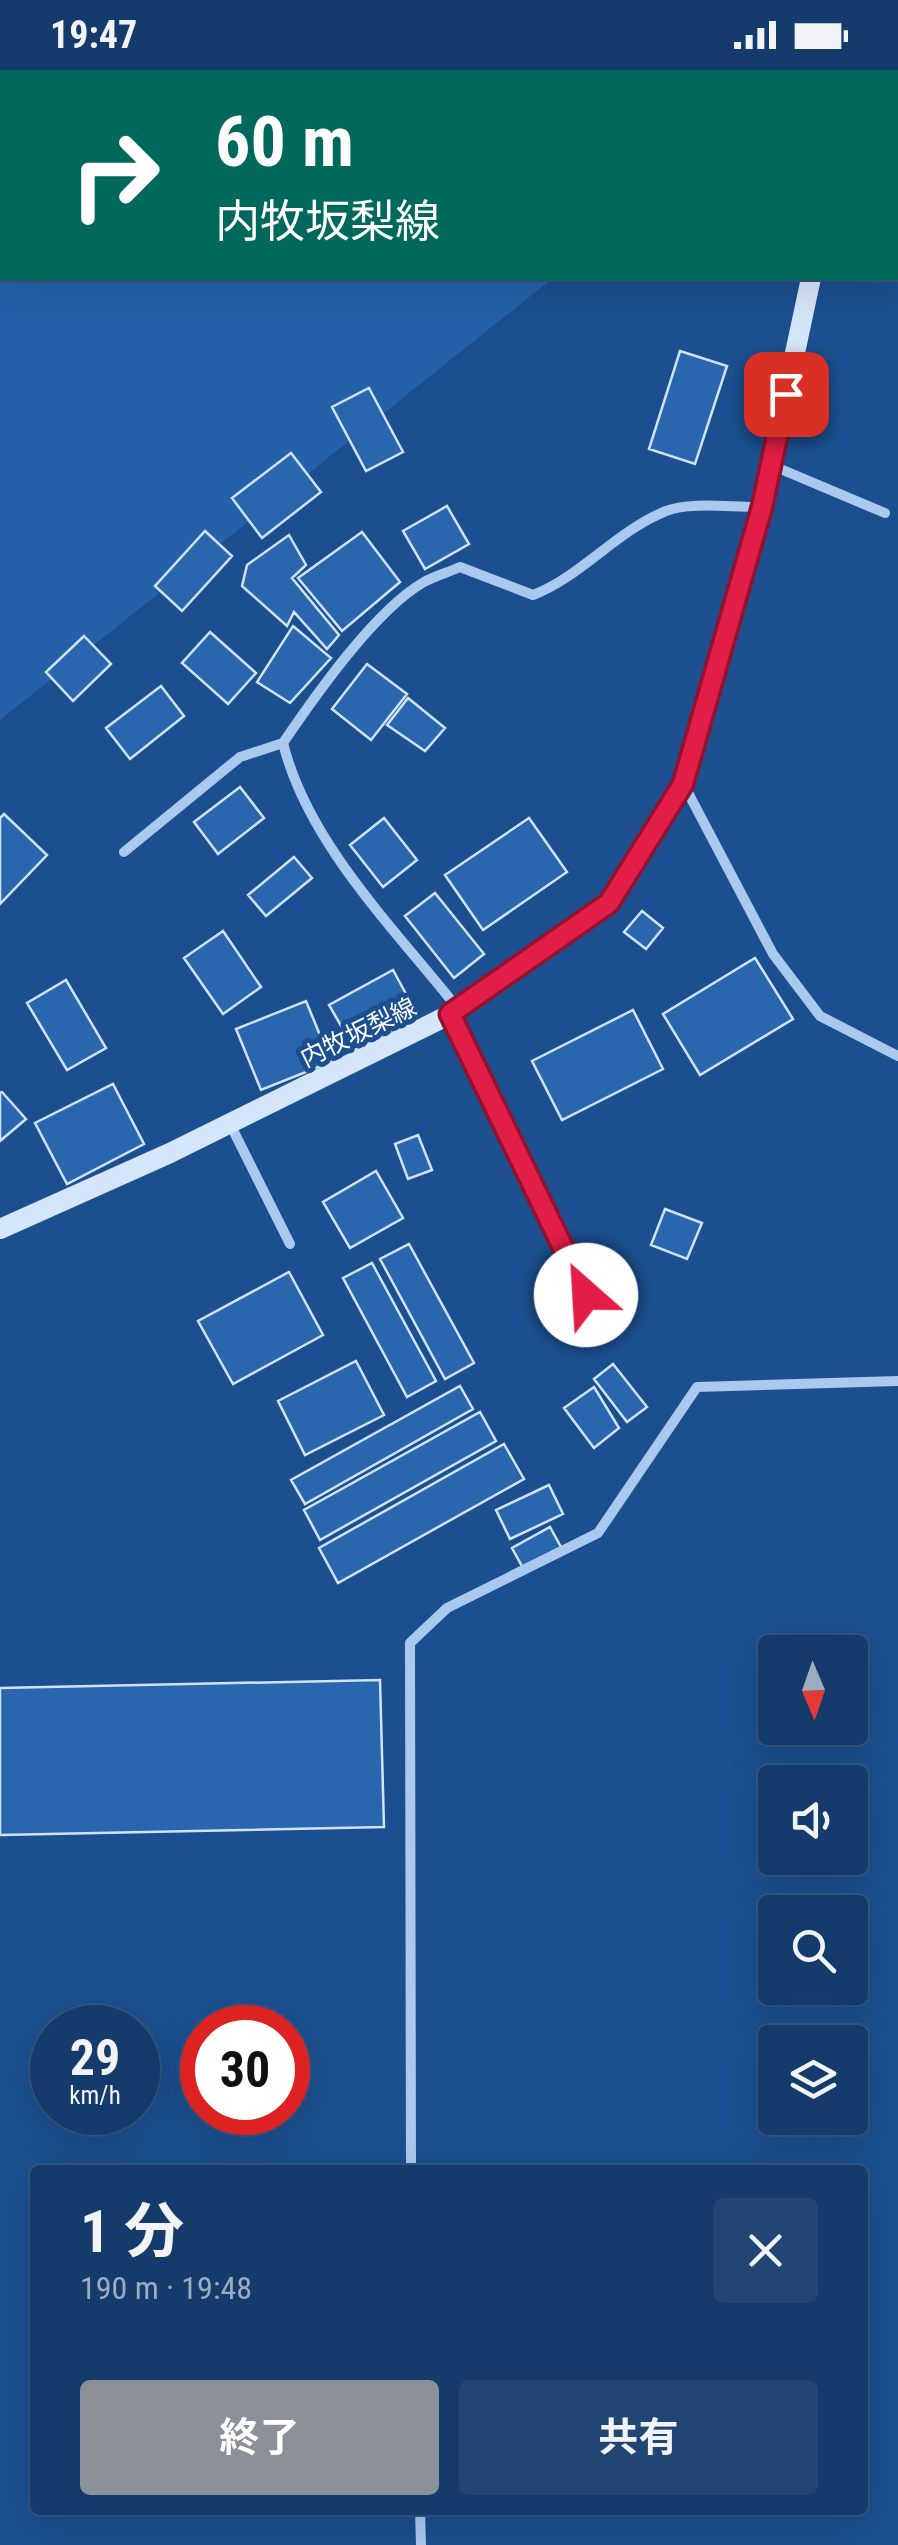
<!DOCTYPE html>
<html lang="ja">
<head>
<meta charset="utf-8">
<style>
  body { margin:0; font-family:"Roboto Condensed","Noto Sans JP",sans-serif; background:#214673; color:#f1f3f6; height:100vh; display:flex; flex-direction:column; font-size:38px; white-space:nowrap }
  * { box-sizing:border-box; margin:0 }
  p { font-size:32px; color:#9dadc1 }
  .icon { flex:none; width:55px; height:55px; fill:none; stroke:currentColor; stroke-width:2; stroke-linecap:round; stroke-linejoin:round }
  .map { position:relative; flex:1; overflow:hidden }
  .sheet { position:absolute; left:30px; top:2095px; width:838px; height:350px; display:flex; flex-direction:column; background:#143b6b; border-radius:10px; box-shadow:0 10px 40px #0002,0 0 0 2px #33557e }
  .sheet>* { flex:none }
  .guide { position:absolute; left:0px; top:0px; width:900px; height:210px; box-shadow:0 10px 40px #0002,0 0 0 2px #33557e; background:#00695c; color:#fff; overflow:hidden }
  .needle { width:65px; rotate:178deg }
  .controls { position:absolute; left:758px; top:1565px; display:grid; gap:20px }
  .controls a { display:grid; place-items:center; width:110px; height:110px; border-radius:10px; background:#143b6b; box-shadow:0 10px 40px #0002,0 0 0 2px #33557e; font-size:50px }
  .speed { position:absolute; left:30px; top:1935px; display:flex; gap:20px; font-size:50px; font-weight:700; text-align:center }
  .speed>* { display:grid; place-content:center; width:130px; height:130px; border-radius:50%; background:#143b6b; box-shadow:0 10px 40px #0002,0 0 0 2px #33557e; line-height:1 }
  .speed small { font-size:25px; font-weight:400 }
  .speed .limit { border:15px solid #d22; background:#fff; color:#111 }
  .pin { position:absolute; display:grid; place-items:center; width:85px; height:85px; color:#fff; margin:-42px; border-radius:20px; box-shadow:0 5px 15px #0006 }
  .me { position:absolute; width:110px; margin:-55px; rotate:334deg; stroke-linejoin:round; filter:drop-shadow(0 0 8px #0008) }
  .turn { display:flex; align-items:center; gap:35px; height:210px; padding:0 50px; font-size:45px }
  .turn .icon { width:130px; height:130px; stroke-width:2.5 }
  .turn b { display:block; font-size:70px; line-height:85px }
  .round { display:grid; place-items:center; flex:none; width:105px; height:105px; border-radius:10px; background:#214673 }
  .headline { display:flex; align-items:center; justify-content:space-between; height:170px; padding:0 50px }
  h1 { font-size:60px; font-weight:700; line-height:75px }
  .primary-button { display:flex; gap:20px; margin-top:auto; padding:20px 50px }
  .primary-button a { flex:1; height:115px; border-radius:10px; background:#8c9099; color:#fff; font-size:40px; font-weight:700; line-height:115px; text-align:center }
  .primary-button a+a { background:#214673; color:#f1f3f6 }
  .status { display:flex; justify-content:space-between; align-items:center; height:70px; padding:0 50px; background:#143b6b; direction:ltr }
  .status svg { height:28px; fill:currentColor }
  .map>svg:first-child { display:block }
  .green { fill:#2461a8 }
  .building { fill:#2a66ad; stroke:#cfe3fa; stroke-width:2.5 }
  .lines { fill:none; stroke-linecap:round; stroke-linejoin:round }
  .street { stroke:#a9c9ee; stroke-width:10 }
  .secondary { stroke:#d6e6fa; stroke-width:20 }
  .route-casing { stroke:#92132f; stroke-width:25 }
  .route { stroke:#e11d48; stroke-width:18 }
  .labels { text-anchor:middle; stroke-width:10; stroke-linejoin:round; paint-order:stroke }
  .street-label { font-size:25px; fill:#fff; stroke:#1b4f8f }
</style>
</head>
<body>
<div class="status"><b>19:47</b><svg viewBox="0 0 49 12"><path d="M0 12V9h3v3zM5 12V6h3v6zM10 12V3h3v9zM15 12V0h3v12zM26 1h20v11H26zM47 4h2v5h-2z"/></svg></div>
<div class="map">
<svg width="898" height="2475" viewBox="0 0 898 2475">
  <rect width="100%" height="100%" fill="#1b4f8f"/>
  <!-- green -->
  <path class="green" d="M0 0H650L2 2V208H553L0 650Z"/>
  <!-- building -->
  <path class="building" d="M680 281 727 296 695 394 649 379Z
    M369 318 403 382 366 401 332 337Z
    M291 383 321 422 262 468 232 428Z
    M447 436 469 474 425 499 403 461Z
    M205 461 232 486 182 541 155 516Z
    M362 462 400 512 342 561 298 508Z
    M289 465 306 495 292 508 339 565 327 579 294 542 287 556 242 516 247 495Z
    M293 556 331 588 290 633 257 612Z
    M210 562 256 603 228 634 182 593Z
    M84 566 111 594 73 631 46 602Z
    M367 594 407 624 371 670 332 639Z
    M161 616 184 646 130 689 106 658Z
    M408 628 445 658 425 681 387 655Z
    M240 717 264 748 218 784 194 752Z
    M4 744 47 785 0 834V748Z
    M384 748 417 790 383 817 350 775Z
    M529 748 567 802 483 860 445 805Z
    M294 787 312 808 266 846 248 825Z
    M435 823 484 884 454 908 405 846Z
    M642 841 663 858 646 879 624 862Z
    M223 861 261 917 223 944 184 888Z
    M755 888 793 949 700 1005 663 944Z
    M393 900 418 946 355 980 329 935Z
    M66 910 106 978 67 1000 27 933Z
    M306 931 331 992 261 1020 236 959Z
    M633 940 663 999 562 1050 532 991Z
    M113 1014 144 1074 67 1114 35 1053Z
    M2 1022 26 1049 0 1071V1023Z
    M418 1065 432 1100 408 1109 395 1074Z
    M376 1101 403 1148 350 1178 323 1132Z
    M665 1139 702 1153 687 1189 651 1175Z
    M409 1174 474 1293 445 1309 380 1189Z
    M372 1193 436 1311 407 1327 343 1208Z
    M289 1202 323 1265 233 1314 198 1251Z
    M356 1291 384 1345 305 1385 278 1331Z
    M613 1294 647 1337 627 1352 594 1309Z
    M460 1316 473 1339 305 1434 291 1410Z
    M594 1317 619 1358 594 1378 564 1338Z
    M480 1342 496 1371 320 1470 304 1440Z
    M504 1374 524 1409 338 1513 319 1478Z
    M549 1415 563 1444 510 1469 496 1440Z
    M550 1457 561 1477 523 1498 512 1478Z
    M380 1610 384 1757 0 1765V1618Z"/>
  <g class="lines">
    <!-- street -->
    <path class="street" d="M771 395 885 443
      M684 715 773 884 820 946 898 986
      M124 782 240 687 283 673
      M459 940C396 860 308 774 283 673 315 626 375 540 424 512 435 506 449 502 460 497L533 525C582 506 616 461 666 441 692 431 734 438 761 437
      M450 944 586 1225
      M230 1054 290 1174
      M411 2100 410 1573 447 1538 598 1463 697 1317 898 1311
      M420 2440 421 2475"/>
    <!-- secondary -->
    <path class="secondary" d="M867 2 868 0
      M0 1159 170 1083 459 940 609 833 683 714 762 437 811 208"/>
  </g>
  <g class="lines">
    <!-- route casing -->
    <g class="route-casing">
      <path id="route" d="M586 1225 450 944 609 833 683 714 762 437 786 324"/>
    </g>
    <!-- route -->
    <use href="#route" class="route"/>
  </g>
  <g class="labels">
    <!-- street labels -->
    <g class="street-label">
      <text transform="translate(358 962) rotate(-26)" y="9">内牧坂梨線</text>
    </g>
  </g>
</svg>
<div class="controls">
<a><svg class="needle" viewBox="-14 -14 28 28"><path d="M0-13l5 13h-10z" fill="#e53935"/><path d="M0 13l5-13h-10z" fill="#9dadc1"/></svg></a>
<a><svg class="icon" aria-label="sound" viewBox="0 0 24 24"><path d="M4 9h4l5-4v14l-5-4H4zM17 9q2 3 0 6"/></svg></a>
<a><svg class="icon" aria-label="search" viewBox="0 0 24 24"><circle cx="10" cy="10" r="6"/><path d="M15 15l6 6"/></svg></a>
<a><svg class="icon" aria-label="layers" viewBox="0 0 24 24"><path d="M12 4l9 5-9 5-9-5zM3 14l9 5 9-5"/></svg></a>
</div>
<div class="speed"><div>29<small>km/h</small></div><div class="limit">30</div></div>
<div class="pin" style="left:786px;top:324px;background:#d93025"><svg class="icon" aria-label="arrive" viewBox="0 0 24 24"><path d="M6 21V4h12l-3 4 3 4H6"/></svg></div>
<svg class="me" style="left:586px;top:1225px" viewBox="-20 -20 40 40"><circle r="19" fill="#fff"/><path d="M0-13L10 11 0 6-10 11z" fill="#e11d48"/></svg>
<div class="guide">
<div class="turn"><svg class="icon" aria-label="right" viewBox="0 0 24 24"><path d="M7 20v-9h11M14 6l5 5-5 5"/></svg><div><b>60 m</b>内牧坂梨線</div></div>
</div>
<section class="sheet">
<div class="headline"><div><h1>1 分</h1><p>190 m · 19:48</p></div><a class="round"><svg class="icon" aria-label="close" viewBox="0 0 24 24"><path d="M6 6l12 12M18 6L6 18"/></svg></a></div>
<div class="primary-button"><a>終了</a><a>共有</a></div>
</section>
</div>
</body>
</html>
